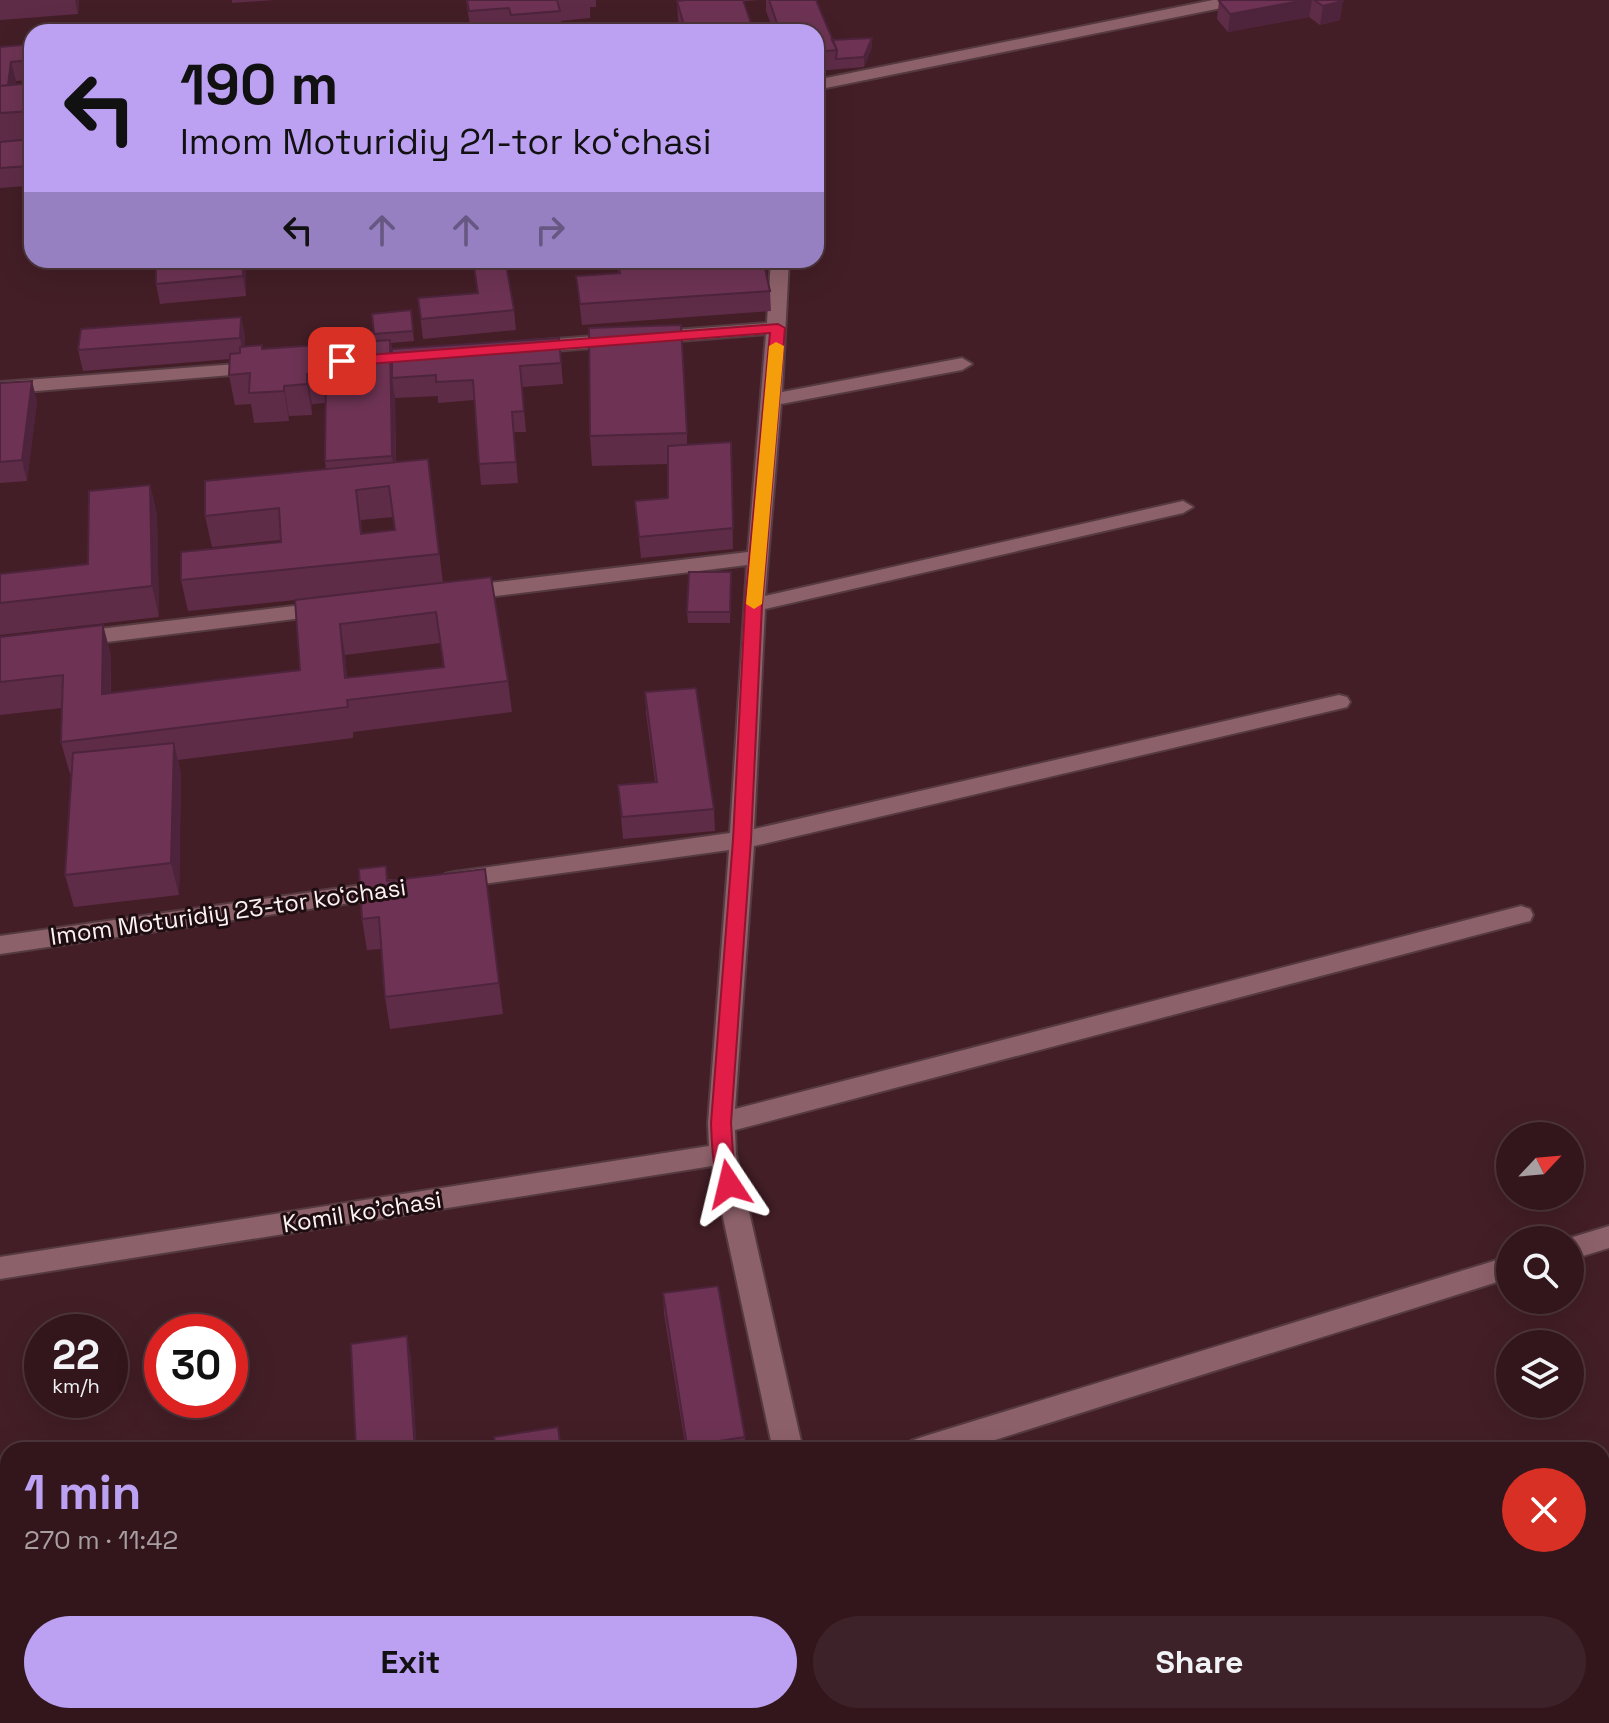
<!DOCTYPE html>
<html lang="en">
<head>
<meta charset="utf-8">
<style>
  body { margin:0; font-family:"Space Grotesk",sans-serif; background:#3d2329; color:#f1f3f6; height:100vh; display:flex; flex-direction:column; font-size:30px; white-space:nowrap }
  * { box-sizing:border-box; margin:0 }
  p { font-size:26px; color:#a89fa3 }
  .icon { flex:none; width:44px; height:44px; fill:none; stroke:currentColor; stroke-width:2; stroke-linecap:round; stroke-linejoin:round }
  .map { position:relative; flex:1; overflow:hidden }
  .panel { position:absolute; left:0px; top:1442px; width:1610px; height:282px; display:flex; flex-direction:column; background:#32161c; border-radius:24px 24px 0 0; box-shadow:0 8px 32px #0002,0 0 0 2px #4d353b }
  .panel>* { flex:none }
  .guide { position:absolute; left:24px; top:24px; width:800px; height:244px; border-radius:24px; box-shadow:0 8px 32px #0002,0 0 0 2px #4d353b; background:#bca0f2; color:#111; overflow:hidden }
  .needle { width:52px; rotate:64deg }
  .buttons { position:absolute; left:1496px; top:1122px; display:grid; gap:16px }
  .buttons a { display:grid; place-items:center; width:88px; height:88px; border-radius:50%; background:#32161c; box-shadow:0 8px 32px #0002,0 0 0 2px #4d353b; font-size:40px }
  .speed { position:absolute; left:24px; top:1314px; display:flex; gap:16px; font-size:40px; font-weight:700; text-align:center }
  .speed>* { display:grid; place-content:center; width:104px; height:104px; border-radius:50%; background:#32161c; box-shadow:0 8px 32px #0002,0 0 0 2px #4d353b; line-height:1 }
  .speed small { font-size:20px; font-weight:400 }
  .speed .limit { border:12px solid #d22; background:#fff; color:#111 }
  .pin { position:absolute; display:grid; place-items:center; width:68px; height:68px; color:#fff; margin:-34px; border-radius:16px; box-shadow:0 4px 12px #0006 }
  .me { position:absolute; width:88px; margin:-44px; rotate:350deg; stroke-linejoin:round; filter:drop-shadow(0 0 6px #0008) }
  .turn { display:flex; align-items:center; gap:28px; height:168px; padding:0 24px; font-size:36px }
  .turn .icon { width:104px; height:104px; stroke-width:2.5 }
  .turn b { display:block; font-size:56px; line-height:68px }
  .lanes { display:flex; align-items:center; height:76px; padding:0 24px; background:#0003; justify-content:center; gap:40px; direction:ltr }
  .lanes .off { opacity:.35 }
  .round { display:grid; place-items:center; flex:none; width:84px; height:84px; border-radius:42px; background:#3d2329 }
  .headline { display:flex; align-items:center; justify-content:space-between; height:136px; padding:0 24px }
  h1 { font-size:48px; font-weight:700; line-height:60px; color:#bca0f2 }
  .primary-button { display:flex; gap:16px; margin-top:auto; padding:16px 24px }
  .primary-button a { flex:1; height:92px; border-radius:48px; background:#bca0f2; color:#111; font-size:32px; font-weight:700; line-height:92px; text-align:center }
  .primary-button a+a { background:#3d2329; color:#f1f3f6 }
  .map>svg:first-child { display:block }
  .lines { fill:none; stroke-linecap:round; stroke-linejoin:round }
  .minor-casing { stroke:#563a41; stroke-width:4 }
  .minor { fill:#8d616a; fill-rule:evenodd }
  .wall { fill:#5f2c48; fill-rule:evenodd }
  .shaded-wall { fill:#4d243b }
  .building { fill:#6e3354; stroke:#4d243b; stroke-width:2; fill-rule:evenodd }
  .route { fill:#e11d48; stroke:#92132f; stroke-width:2 }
  .slow { fill:#f59e0b }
  .labels { text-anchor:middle; stroke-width:6; stroke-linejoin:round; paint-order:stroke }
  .street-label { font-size:24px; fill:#fcf1f3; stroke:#1f0e11 }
</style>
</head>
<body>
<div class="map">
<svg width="1609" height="1723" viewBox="0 0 1609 1723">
  <rect width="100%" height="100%" fill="#431e26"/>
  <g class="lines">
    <!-- minor casing -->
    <g class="minor-casing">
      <path id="minor" d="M1213 0H1244L1236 5 816 90V80Z
        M771 260H789L782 392 962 358 972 364 962 370 781 404 765 596 1183 501 1193 507 1183 513 765 609 754 829 1339 695 1347 697 1350 702 1347 707 1339 709 754 846 735 1109 1521 906 1530 909 1533 915 1530 921 735 1130 736 1154 803 1450H773L712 1166 0 1279V1257L709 1146 708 1123 729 850 454 888 445 886 442 880 445 874 454 872 730 833 747 565 463 600 452 593 463 586 748 552 766 334 529 353 520 347 529 341 767 323Z
        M261 362 268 364 271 368 268 372 0 394V382Z
        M327 602 335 604 338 609 335 614 74 646 66 644 63 639 66 634 74 632Z
        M390 881 399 884 402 890 399 896 0 954V936Z
        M1609 1226V1248L1570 1260V1240H1563Z
        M1510 1256V1278L963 1450H907L911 1441 922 1437Z
        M8 1619V1649L0 1650V1620Z"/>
    </g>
    <!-- minor -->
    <use href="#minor" class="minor"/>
  </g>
  <!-- wall -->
  <path class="wall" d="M0 0H79L78 14 0 20Z
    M232 0H274L232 3Z
    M466 0H596V7H590V18L561 21 562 32H471Z
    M685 0H760L744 1 751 23V32H681L678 19 677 1Z
    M766 0H816L832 40 872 38V47L864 67 816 71V32H774L766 11Z
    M1312 0H1342L1340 20 1320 25 1309 17 1228 32 1217 19 1219 1Z
    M32 44V80L16 81 15 85 32 83V225H28L23 206 26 186 0 188V47Z
    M246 260V296L160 304 156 284Z
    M618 260 689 264 770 291 771 311 582 325 576 276 618 273Z
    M474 267 514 310 516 330 423 339 418 298 477 293Z
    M411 310 414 341 391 343 392 349 559 338 563 384 522 387 526 432H514L518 483 481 485 474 400 438 403V396L395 398 396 462 428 459 443 583 508 681 512 712 353 732V738L178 760 181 774 179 895 74 907 65 875 71 773 70 774 61 742 62 708 0 715V637L103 625 111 656V693L300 670 295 600 188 611 181 580 281 542V540L212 547 205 516 326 469 325 461 326 403 312 404V415L289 416V421L254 423 251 404 235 405 229 375 230 359 83 371 78 350 241 317 245 337 244 346 263 348 374 341 372 314ZM393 517 395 530 362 534 361 520ZM440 643 443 667 347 678 345 655Z
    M0 383 37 401 27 481 0 483Z
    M687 433V445L731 442 733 549 641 558 635 501 668 498V464L592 466 590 436Z
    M150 485 157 515 159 617 0 635V574L88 564Z
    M731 583 730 623H688L687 612Z
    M645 692 714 809 715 831 623 839 618 785 655 782 646 713Z
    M386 866 388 880 485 869 503 1014 390 1029 385 997 381 949 367 950 362 919Z
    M663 1293 745 1437V1450H686L664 1314Z
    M182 1716H224V1720L207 1723H184Z
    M702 1716H752L713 1723H703Z"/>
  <!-- shaded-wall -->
  <path class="shaded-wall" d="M75 0H79L78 14Z
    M1305 0H1312L1309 17 1228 32 1230 14Z
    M1343 1 1340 20 1320 25 1323 6Z
    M872 38V47L864 67V57Z
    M11 62 16 81 13 105 8 86Z
    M243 260H246V296L243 276Z
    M241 317 245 337 244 358 240 338Z
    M390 340 394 370 392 378 395 398 396 486 392 456Z
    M307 374 312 404V415L307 384Z
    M32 381 37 401 27 481 22 460Z
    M284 386 289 416V421L284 391Z
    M150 485 157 515 159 617 152 586Z
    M340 624 345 655 349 700 345 678Z
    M103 625 111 656 110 725 102 694Z
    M174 743 181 774 179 895 171 863Z
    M407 1336 411 1357 417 1450H415Z"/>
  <!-- building -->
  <path class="building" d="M467 0H557L560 11 511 15 509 8 469 11Z
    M685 0H743L751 23 685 29 677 1Z
    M769 0H816L837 50 816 52V32H780Z
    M1222 0H1305L1230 14 1219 1Z
    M1314 0H1342L1343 1 1323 6Z
    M872 38 864 57 836 59 837 50 832 40Z
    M32 44V60L11 62 8 85 0 86V47Z
    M32 83V111L0 113V86Z
    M32 139V205L23 206 29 166 0 168V142Z
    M156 260H243V276L156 284Z
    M618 260H688L689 264 763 260 770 291 580 304 576 276 620 273Z
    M506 264 514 310 421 319 418 298 478 293 474 267Z
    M411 310 413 331 374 334 372 314Z
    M241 317 240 338 78 350 81 329Z
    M681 325 687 433 590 436 589 328Z
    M559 338 561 363 520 366 524 411 512 412 516 462 479 464 473 380 436 382V375L392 378V349Z
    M390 340 392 456 325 461 326 373 307 374V384L284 386V391L249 393 250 373 229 375 230 354 240 353V347L262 345V349Z
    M32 381 22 460 0 462V383Z
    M731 442 733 528 639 537 635 501 668 498V446Z
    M428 459 439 554 181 580V552L281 542 279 508 205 516V481ZM389 486 395 530 361 534 356 490Z
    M150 485 152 586 0 603V574L88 564 89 491Z
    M689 572H731L730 612H687Z
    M491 577 508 681 347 700 348 707 61 742 63 675 0 682V637L103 625 102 694 300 670 295 600ZM436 612 444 667 345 678 340 624Z
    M696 688 714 809 622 817 618 785 657 782 645 692Z
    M174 743 171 863 65 875 73 753Z
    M386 866 387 881 485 869 499 983 385 997 379 917 362 919 359 869Z
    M718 1286 745 1437 687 1446 663 1293Z
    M407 1336 415 1450H356L351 1344Z
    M558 1427 561 1450H496L494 1437Z
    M540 1716H587L589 1723H541Z"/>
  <!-- route -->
  <path class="route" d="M778 324 785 328 762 605 751 840 731 1123 733 1154 740 1184 737 1189H722C712 1169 712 1145 711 1123L733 840 745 605 770 333 342 366 335 361 342 357Z"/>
  <!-- slow -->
  <path class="slow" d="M776 342 784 346 762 604 754 609 746 604 769 346Z"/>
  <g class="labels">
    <!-- street labels -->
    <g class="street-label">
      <text transform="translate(228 912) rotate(-8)" y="8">Imom Moturidiy 23-tor koʻchasi</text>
      <text transform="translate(362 1212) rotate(-9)" y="8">Komil ko'chasi</text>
    </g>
  </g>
</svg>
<div class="buttons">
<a><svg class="needle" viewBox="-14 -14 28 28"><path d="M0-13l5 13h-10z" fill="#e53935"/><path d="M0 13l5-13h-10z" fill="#a89fa3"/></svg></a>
<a><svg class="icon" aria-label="search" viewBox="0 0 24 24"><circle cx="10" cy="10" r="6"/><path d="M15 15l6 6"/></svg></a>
<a><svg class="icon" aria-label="layers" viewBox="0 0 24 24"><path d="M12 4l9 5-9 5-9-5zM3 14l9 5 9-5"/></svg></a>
</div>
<div class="speed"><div>22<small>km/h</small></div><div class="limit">30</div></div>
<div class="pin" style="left:342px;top:361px;background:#d93025"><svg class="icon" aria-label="arrive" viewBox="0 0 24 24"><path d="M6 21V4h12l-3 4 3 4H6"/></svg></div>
<svg class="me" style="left:729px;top:1184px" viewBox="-20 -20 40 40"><path d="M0-17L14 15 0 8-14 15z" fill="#e11d48" stroke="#fff" stroke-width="4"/></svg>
<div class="guide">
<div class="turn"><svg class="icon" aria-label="left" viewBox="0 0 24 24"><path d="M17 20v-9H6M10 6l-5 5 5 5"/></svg><div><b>190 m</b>Imom Moturidiy 21-tor koʻchasi</div></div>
<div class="lanes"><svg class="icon" aria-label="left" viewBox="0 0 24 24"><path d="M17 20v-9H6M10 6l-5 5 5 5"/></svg><svg class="icon off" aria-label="ahead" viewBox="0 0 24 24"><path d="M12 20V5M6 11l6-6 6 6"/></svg><svg class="icon off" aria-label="ahead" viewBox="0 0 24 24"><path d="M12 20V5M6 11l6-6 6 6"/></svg><svg class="icon off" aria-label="right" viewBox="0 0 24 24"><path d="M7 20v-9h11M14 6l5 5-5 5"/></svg></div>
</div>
<section class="panel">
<div class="headline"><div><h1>1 min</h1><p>270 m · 11:42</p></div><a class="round" style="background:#d93025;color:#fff"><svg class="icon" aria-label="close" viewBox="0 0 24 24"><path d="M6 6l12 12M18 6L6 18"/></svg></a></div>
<div class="primary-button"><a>Exit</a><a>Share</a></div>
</section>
</div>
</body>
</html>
